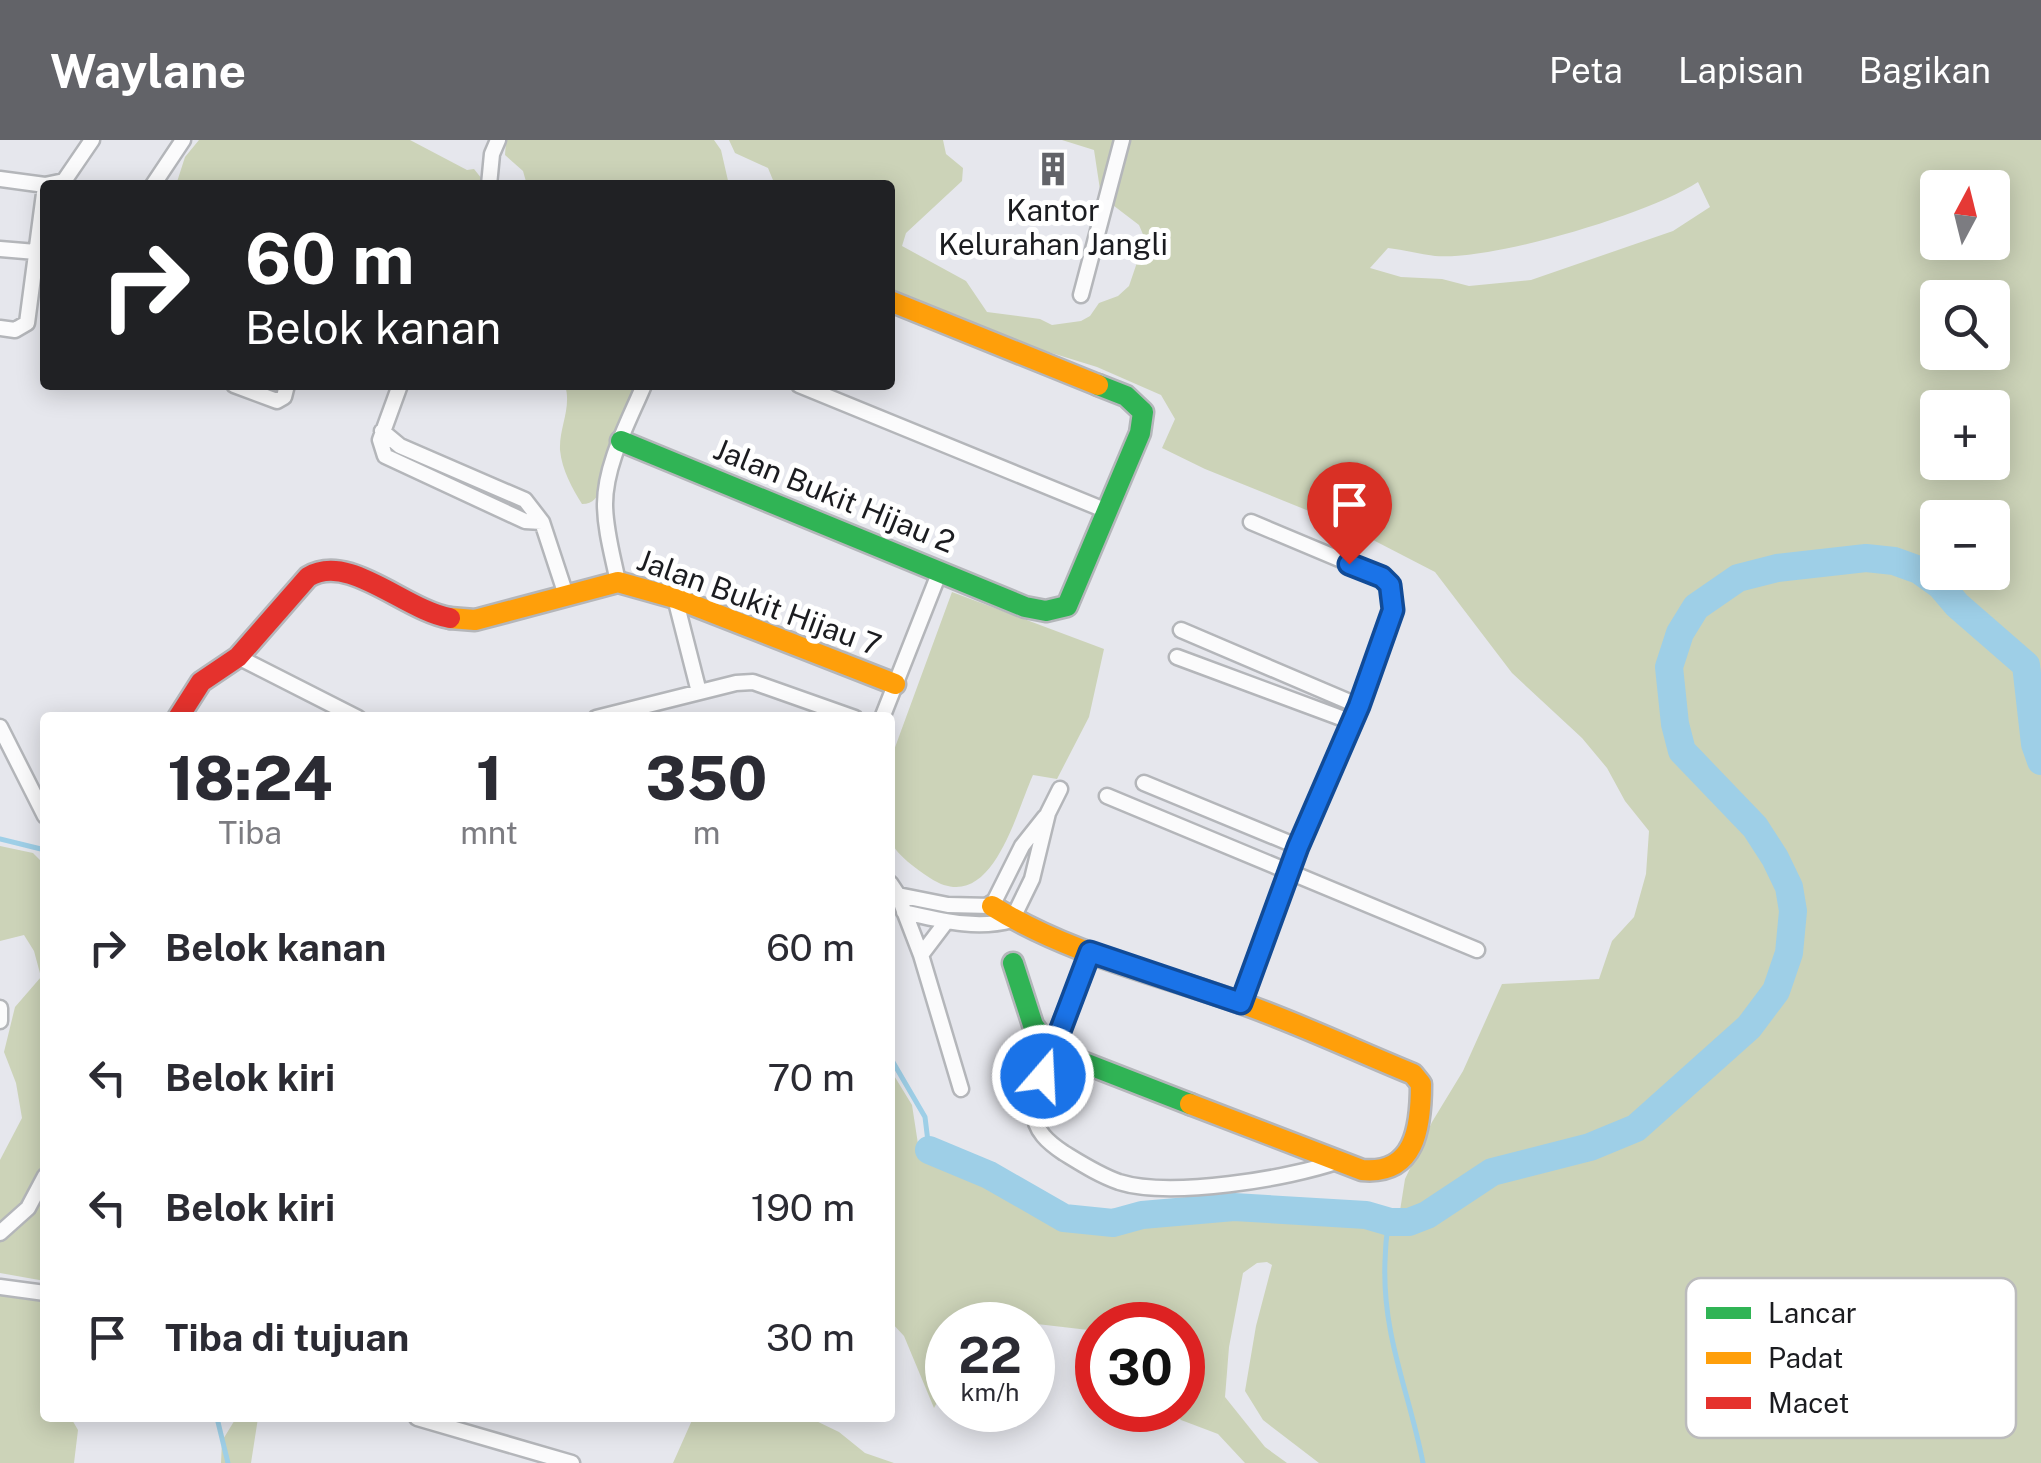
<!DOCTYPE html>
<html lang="id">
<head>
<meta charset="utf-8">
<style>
  body { margin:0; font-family:"Public Sans",sans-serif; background:#f7f7f7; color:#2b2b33; height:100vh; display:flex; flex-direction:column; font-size:38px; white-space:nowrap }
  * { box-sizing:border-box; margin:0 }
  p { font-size:32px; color:#7c7c81 }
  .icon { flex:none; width:55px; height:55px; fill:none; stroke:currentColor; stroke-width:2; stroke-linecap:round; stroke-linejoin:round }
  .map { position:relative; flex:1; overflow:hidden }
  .sheet { position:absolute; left:40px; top:572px; width:855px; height:710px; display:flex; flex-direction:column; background:#fff; border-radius:10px; box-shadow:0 5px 25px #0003 }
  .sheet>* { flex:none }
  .top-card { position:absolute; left:40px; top:40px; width:855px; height:210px; border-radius:10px; box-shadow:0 5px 25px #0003; background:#202124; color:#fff; overflow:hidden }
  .needle { width:65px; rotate:7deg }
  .fabs { position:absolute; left:1920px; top:30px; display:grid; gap:20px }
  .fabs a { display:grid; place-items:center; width:90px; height:90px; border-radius:10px; background:#fff; box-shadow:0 5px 25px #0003; font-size:50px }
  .speed { position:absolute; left:925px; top:1162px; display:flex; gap:20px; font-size:50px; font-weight:700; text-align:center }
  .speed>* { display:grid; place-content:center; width:130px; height:130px; border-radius:50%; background:#fff; box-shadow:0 5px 25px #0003; line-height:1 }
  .speed small { font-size:25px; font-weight:400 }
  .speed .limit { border:15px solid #d22; background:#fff; color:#111 }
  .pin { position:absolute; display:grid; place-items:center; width:85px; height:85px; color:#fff; margin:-102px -42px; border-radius:50% 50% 50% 0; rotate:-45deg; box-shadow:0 0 10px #0007 }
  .pin .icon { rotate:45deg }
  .me { position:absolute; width:110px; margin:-55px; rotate:19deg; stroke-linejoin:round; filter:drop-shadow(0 0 8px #0008) }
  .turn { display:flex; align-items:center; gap:35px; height:210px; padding:0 40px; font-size:45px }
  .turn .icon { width:130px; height:130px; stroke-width:2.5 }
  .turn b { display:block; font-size:70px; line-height:85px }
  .eta { display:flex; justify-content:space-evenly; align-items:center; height:170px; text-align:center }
  .eta b { font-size:60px; font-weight:800; line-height:70px }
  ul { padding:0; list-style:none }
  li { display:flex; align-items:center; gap:30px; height:130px; padding:0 40px }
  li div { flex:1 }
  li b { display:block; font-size:38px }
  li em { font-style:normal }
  header { display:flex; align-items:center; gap:60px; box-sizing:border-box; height:140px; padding:0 50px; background:#626368; color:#fff }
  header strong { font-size:48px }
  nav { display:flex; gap:55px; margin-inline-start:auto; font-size:35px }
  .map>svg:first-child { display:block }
  .green { fill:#ccd3b8; fill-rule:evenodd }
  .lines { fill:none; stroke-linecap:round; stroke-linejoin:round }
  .stream { stroke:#9ecfe7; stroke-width:5 }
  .river { stroke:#9ecfe7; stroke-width:28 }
  .street-casing { stroke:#b4b6ba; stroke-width:19 }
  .fast-casing { stroke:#b4b6ba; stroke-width:25 }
  .slow-casing { stroke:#b4b6ba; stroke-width:25 }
  .jam-casing { stroke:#b4b6ba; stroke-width:25 }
  .street { stroke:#fbfbfc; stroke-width:14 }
  .fast { stroke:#30b455; stroke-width:20 }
  .slow { stroke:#ff9f0a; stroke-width:20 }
  .jam { stroke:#e5322d; stroke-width:20 }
  .route-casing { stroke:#114b97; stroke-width:25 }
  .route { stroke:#1a73e8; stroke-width:18 }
  .labels { text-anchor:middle; stroke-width:10; stroke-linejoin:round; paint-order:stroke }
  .poi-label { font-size:30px; fill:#1b1c20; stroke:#fff }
  .street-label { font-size:30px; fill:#1b1c20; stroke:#fff }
  .key { fill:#fff; stroke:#bbbbbc; stroke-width:2.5 }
  .key-label { font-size:28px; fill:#1b1c20 }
</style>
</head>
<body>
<header>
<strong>Waylane</strong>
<nav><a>Peta</a><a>Lapisan</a><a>Bagikan</a></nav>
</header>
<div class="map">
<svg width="2041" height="1323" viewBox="0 0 2041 1323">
  <rect width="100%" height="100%" fill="#e6e7ed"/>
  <!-- green -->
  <path class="green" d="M199 0H410L467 30 474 29 482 39 479 45H176L185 17Z
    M506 0H714L721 10 729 45H527L523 31 505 15Z
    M729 0H943L946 14 963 28 962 41 906 93 902 106 966 141 987 172 1040 179 1052 185 1081 181 1090 176 1099 163 1118 156 1129 146 1145 99 1139 85 1101 56 1094 10 1062 0H2041V1323H1319L1263 1280 1245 1251 1256 1186 1272 1125 1267 1122 1257 1123 1243 1133 1229 1207 1225 1257 1265 1307 1287 1323H1245L1218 1294 1181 1280 1171 1270H1182V1185H1098L1097 1191 1037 1184 948 1185C947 1216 950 1241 934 1268L904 1196 890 1181V929L912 965 918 1004 924 1015 941 1024 963 1028 1036 1075 1062 1085 1126 1088 1166 1079 1336 1080 1399 1077 1405 1039 1432 982 1463 931 1502 844 1599 839 1612 801 1634 777 1646 734 1649 691 1625 661 1607 628 1582 598 1512 533 1435 432 1346 386 1205 329 1162 308 1175 279 1161 255 1097 227 987 193 890 150V45H775L768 28 735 13ZM1698 42 1710 67 1673 91 1531 140 1469 146 1442 139 1401 137 1370 128 1388 108C1404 110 1420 114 1435 116 1492 121 1649 74 1698 42ZM1938 48H1992V102H1938ZM1938 158H1992V212H1938ZM1938 268H1992V322H1938ZM1938 378H1992V432H1938Z
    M565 245H637L602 347C597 357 594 364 582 364 572 348 562 330 560 310 559 287 572 268 565 245Z
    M952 452 1104 509 1089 577 1057 639 1033 635C1015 675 991 778 930 738 915 728 899 717 890 701V621Z
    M0 706 33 713 45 725V1141L0 1133V1020L22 978 16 943 4 912 15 867 41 837 34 811 24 795 0 801Z
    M0 1151 45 1160V1278H71L78 1290 74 1323H0Z
    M236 1278H258L251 1323H221L222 1301Z
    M693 1278H810L839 1292 865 1313 894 1323H673Z"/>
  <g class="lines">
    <!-- stream -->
    <path class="stream" d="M0 699 45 710
      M890 917 925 977 929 1010
      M1390 1082C1385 1095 1386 1107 1385 1121 1382 1196 1409 1251 1423 1323
      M217 1278 228 1323"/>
    <!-- river -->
    <path class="river" d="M929 1010 989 1035 1064 1078 1113 1083 1142 1075 1234 1067 1366 1075 1390 1082H1409L1427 1075 1492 1032 1590 1007 1636 988 1749 887 1776 851 1789 813 1793 771 1789 747 1775 718 1755 687 1682 611 1675 584 1669 527 1680 493 1696 467 1738 438 1777 428 1866 418 1894 421 1919 430 1940 445 1957 465 2026 525 2035 604 2041 621"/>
    <!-- street casing -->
    <g class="street-casing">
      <path id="street" d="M0 39 45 45 64 41 92 0
        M153 45 183 0
        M489 45 492 14 498 0
        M0 109 36 112
        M1081 155 1122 0
        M0 188 15 190 27 183 45 46
        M234 245 277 261 284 257 287 245
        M400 245 380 300 385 316 525 381 542 382
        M799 245 1107 371
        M382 291 400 306 525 360 542 382 566 455
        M618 442C613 417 605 390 605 364 605 324 629 281 644 245
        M675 458 699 552
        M1181 490 1359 566
        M238 517 358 578
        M1177 517 1352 582
        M596 578 736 543 753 542 855 578
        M882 578 940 431
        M0 587 45 676
        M1144 643 1299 707
        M1107 656 1477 810
        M890 743 898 755 921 815 961 949
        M898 755 948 765 992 766 1022 706 1045 677
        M904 772C940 780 976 790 1012 780L1032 739 1048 673 1060 649
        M1090 812C1075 850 1034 933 1034 971 1034 991 1049 1003 1064 1013 1082 1024 1099 1035 1119 1042 1170 1058 1288 1039 1339 1021
        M921 815 946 782
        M1241 863 1299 707 1359 566 1393 470C1394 456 1393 447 1382 437L1251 382
        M0 868V881
        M0 1093 28 1068 45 1036
        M0 1147 45 1153
        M417 1278 572 1323"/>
    </g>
    <!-- fast casing -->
    <g class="fast-casing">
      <path id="fast" d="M621 301 1025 467 1046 471 1067 466 1140 293 1143 272 1126 256 1098 245
        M1013 823 1033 885 1051 910 1190 964"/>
    </g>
    <!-- slow casing -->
    <g class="slow-casing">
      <path id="slow" d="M890 161 1098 245
        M450 478 475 480 618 442 675 458 895 544
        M992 766C1067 813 1152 832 1235 861 1296 882 1354 910 1413 934L1421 944C1421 988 1415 1035 1362 1030L1190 964"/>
    </g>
    <!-- jam casing -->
    <g class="jam-casing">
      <path id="jam" d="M178 578 201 542 238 517 308 437C349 412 404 470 450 478"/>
    </g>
    <!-- street -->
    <use href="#street" class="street"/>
    <!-- fast -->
    <use href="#fast" class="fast"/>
    <!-- slow -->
    <use href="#slow" class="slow"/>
    <!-- jam -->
    <use href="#jam" class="jam"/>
  </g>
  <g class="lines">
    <!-- route casing -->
    <g class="route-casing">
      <path id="route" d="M1043 936 1090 812 1241 863 1298 707 1359 566 1393 470 1390 445 1382 437 1349 424"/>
    </g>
    <!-- route -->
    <use href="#route" class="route"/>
  </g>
  <!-- icons -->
  <defs>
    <g id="building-bare" transform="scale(2.7)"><path d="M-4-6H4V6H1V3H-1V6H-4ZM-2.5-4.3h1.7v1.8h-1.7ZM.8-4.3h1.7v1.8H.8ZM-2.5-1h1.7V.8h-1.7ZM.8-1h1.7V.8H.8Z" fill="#626368" stroke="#fff" stroke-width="2.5" paint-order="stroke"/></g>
  </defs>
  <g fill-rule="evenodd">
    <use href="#building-bare" x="1053" y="29"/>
  </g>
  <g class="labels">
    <!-- poi labels -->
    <g class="poi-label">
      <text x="1053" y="81">Kantor<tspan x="1053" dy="34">Kelurahan Jangli</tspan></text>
    </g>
    <!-- street labels -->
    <g class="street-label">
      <text transform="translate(834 356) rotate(22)" y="10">Jalan Bukit Hijau 2</text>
      <text transform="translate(759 463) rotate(20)" y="10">Jalan Bukit Hijau 7</text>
    </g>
  </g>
  <!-- legend -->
  <rect x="1686" y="1138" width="330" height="160" rx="15" class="key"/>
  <rect x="1706" y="1167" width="45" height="12" fill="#30b455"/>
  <rect x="1706" y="1212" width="45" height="12" fill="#ff9f0a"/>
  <rect x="1706" y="1257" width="45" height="12" fill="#e5322d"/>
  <g class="key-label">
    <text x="1768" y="1183">Lancar</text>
    <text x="1768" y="1228">Padat</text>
    <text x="1768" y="1273">Macet</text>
  </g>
</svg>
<div class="fabs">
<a><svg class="needle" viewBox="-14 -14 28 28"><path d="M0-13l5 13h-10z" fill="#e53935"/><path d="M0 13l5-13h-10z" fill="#7c7c81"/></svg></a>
<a><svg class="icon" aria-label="search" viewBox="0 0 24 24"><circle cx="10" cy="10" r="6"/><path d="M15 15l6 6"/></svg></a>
<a>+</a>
<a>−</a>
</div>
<div class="speed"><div>22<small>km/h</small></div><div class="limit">30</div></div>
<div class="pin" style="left:1349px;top:424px;background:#d93025"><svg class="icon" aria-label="arrive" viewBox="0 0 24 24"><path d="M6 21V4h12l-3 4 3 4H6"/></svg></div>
<svg class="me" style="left:1043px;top:936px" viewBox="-20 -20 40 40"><circle r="17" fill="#1a73e8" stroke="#fff" stroke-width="3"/><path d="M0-11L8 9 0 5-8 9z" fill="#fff"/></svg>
<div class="top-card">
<div class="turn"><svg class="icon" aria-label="right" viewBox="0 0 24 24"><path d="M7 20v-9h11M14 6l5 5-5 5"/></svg><div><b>60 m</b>Belok kanan</div></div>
</div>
<section class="sheet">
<div class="eta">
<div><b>18:24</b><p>Tiba</p></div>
<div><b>1</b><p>mnt</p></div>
<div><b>350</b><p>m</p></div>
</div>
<ul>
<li><svg class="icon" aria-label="right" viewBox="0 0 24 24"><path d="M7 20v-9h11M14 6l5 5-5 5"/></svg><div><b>Belok kanan</b></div><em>60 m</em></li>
<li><svg class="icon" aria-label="left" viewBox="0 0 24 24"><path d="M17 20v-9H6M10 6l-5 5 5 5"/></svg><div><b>Belok kiri</b></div><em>70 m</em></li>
<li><svg class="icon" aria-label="left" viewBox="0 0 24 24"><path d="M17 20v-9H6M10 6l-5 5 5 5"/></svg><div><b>Belok kiri</b></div><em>190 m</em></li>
<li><svg class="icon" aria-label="arrive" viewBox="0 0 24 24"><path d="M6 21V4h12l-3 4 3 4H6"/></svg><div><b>Tiba di tujuan</b></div><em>30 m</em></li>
</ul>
</section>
</div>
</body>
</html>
